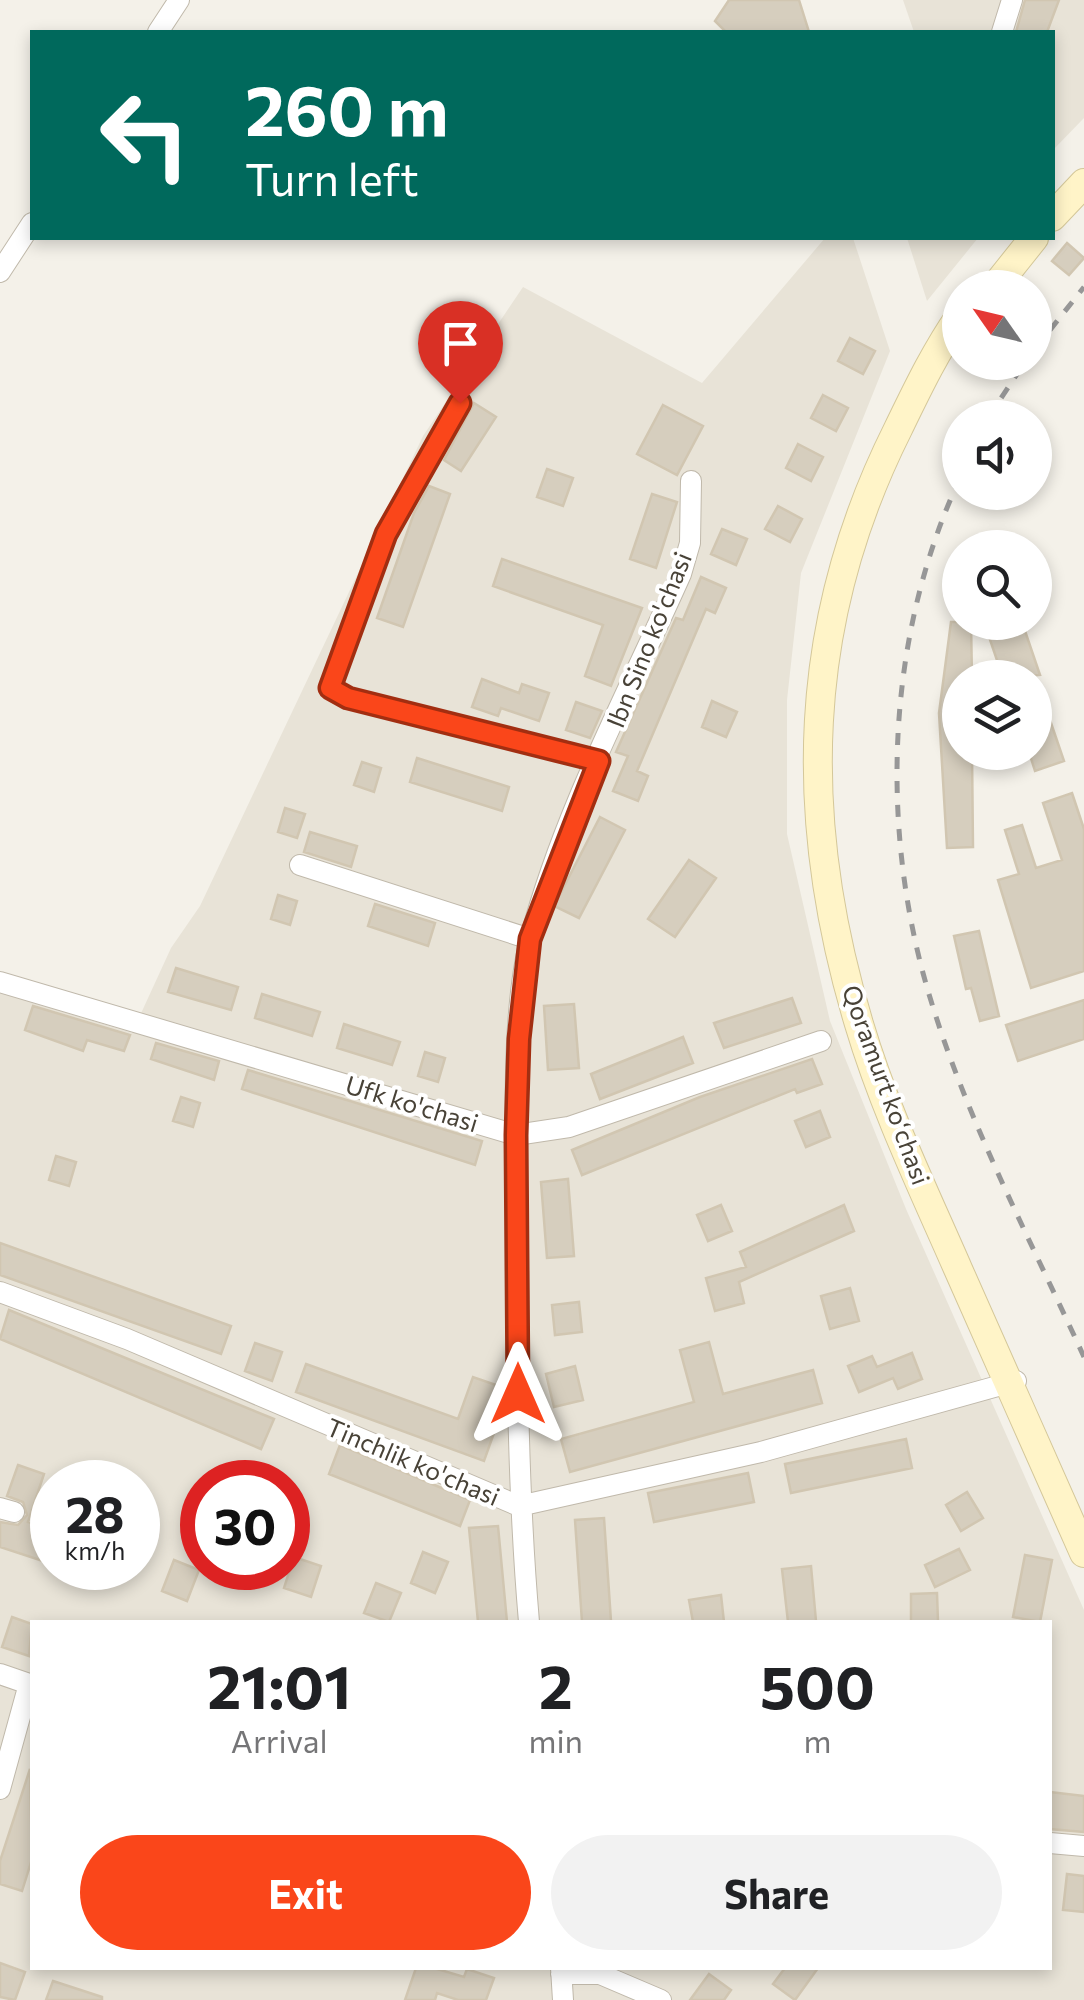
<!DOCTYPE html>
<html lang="en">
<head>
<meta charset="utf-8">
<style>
  body { margin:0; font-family:Commissioner,sans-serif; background:#f2f2f2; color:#202124; height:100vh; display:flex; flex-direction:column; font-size:38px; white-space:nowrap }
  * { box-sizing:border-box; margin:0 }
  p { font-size:32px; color:#757577 }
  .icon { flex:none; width:55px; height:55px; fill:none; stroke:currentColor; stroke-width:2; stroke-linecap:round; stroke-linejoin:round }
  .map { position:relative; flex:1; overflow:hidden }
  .drawer { position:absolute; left:30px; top:1620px; width:1022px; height:350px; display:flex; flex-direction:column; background:#fff; border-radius:0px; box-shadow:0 5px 15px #0003 }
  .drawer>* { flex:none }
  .guide { position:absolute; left:30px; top:30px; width:1025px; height:210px; border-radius:0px; box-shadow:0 5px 15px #0003; background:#00695c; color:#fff; overflow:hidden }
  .needle { width:65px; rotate:304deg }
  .tools { position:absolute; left:942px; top:270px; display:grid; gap:20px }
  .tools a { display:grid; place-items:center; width:110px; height:110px; border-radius:50%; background:#fff; box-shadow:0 5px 15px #0003; font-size:50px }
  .speed { position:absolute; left:30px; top:1460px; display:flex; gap:20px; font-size:50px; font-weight:700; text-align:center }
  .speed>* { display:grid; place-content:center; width:130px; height:130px; border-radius:50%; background:#fff; box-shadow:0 5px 15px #0003; line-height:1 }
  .speed small { font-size:25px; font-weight:400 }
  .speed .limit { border:15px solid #d22; background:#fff; color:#111 }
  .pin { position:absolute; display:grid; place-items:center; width:85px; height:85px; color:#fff; margin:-102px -42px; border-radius:50% 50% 50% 0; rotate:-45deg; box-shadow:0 0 10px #0007 }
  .pin .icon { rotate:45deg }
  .me { position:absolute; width:110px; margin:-55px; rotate:0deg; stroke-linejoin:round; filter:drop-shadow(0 0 8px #0008) }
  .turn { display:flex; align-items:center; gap:35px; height:210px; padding:0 50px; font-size:45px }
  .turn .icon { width:130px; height:130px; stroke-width:2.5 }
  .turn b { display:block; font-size:70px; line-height:85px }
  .eta { display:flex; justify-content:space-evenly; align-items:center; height:170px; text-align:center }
  .eta b { font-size:60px; font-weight:700; line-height:70px }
  .cta { display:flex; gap:20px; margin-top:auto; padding:20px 50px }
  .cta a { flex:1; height:115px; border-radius:60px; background:#fa461a; color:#fff; font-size:40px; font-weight:700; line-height:115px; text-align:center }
  .cta a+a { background:#f2f2f2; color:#202124 }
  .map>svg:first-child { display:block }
  .residential { fill:#e8e3d7; fill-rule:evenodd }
  .building { fill:#d6cebe; stroke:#d1c6b1; stroke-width:2.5 }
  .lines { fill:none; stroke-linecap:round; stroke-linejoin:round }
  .street-casing { stroke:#c0b9ab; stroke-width:22 }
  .secondary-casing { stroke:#d4c799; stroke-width:30 }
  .street { stroke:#fff; stroke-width:20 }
  .secondary { stroke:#fff4c8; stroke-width:28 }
  .rail { stroke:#979797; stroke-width:5; stroke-dasharray:12 12; stroke-linecap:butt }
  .route-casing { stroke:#a22e11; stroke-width:25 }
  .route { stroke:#fa461a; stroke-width:18 }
  .labels { text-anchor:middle; stroke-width:8; stroke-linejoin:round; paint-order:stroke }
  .street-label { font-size:25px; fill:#484237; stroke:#fff }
</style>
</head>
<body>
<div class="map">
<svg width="1084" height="2000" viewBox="0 0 1084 2000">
  <rect width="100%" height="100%" fill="#f4f1e9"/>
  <!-- residential -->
  <path class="residential" d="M903 0H1084V118L1053 150 1052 32H914Z
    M825 238H853L890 351 801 573 787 700V834L830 1021 906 1209 1084 1610V2000H0V992L132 1033 171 948 200 906 423 436 523 287 702 383ZM52 1482H138V1568H52ZM202 1482H288V1568H202ZM32 1622H1050V1968H32Z
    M907 238H978L927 301Z"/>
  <!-- building -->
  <path class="building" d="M729 0H799L809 32H726L715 21Z
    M1025 0H1059L1047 32H1016Z
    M1067 243 1084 258 1069 275 1052 261Z
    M850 338 875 351 863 374 838 361Z
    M823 395 848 408 836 431 811 418Z
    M474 403 496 417 461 471 444 460Z
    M663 405 703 426 677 475 637 454Z
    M798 444 823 457 811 481 786 468Z
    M547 469 573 478 563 506 537 497Z
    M429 486 450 494 403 627 377 618 414 513Z
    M652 494 677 502 656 568 630 559Z
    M778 506 802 519 790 542 765 529Z
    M722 529 747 539 736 565 711 554Z
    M502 559 642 608 611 686 585 676 603 625 493 586Z
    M701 577 726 588 715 613 706 609 637 771 648 776 638 801 613 791 628 756 616 752 676 618 683 620Z
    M951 622H971L972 678H960V752H972L973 847 947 848 939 713Z
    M984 622H1022L1040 675 1003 678Z
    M482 679 519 693 522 684 549 693 539 721 501 708 498 716 472 707Z
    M1037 682 1064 761 1035 771 1029 752H1035Z
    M712 701 737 712 726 737 702 727Z
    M576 702 602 711 590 738 566 730Z
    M417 758 509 787 502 811 410 782Z
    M362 762 381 768 374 792 354 785Z
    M1072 793 1084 829V971L1031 988 998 880 1019 874 1005 830 1022 825 1036 868 1062 860 1043 803Z
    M285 808 305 814 297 838 278 832Z
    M600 817 625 830 579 918 554 906Z
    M310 832 357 846 351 867 304 852Z
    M689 860 716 878 675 937 648 919Z
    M278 895 297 901 290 925 271 919Z
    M375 904 435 923 428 946 368 926Z
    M979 931 999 1016 980 1021 971 988 966 989 954 936Z
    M176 968 238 987 231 1010 168 992Z
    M262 994 320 1012 312 1036 255 1018Z
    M792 998 801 1023 724 1048 714 1023Z
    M1084 1000V1039L1018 1061 1006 1025Z
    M574 1004 579 1068 548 1070 544 1006Z
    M33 1006 130 1035 124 1051 87 1040 83 1051 25 1030Z
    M344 1024 400 1042 392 1065 337 1048Z
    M683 1037 693 1063 600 1099 591 1074Z
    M156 1043 219 1061 214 1080 151 1059Z
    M425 1052 445 1058 438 1082 418 1076Z
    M812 1059 822 1084 797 1093 795 1089 582 1175 572 1150 700 1097Z
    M248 1070 482 1141 475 1165 242 1089Z
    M181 1097 200 1103 193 1127 173 1121Z
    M820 1111 830 1137 806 1147 795 1121Z
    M56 1156 76 1162 69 1186 49 1180Z
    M568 1179 574 1256 547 1258 541 1182Z
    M721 1205 732 1231 708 1241 697 1215Z
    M844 1205 854 1231 739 1282 744 1303 715 1311 706 1278 746 1267 740 1252Z
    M0 1243 231 1326 221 1354 0 1275Z
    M850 1288 859 1321 830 1329 821 1296Z
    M579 1302 582 1332 555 1335 552 1305Z
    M9 1310 274 1419 261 1449 0 1339Z
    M709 1342 723 1394 813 1370 822 1403 570 1472 561 1439 694 1402 680 1350Z
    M255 1343 282 1352 272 1381 245 1371Z
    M912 1353 922 1379 898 1389 893 1378 859 1392 848 1366 872 1356 877 1367Z
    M306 1364 458 1419 473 1377 499 1386 484 1429 494 1433 484 1461 296 1392Z
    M575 1366 583 1400 554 1407 546 1374Z
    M906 1439 912 1468 791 1493 785 1464Z
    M340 1445 470 1500 460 1526 329 1474Z
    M18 1465 44 1474 28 1522 52 1530V1564L0 1547V1522L18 1525 27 1515 23 1502 7 1496Z
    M748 1473 754 1502 654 1522 648 1493Z
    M967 1492 983 1518 961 1531 946 1505Z
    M604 1518 611 1621 582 1622 575 1520Z
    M498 1526 507 1622H478L469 1528Z
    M959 1549 970 1570 935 1587 925 1565Z
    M423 1552 448 1562 435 1593 411 1583Z
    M1025 1555 1052 1560 1040 1622 1013 1617Z
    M294 1557 321 1566 311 1597 284 1588Z
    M174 1560 199 1570 187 1601 162 1591Z
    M811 1566 816 1621 788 1622 782 1569Z
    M376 1583 401 1593 389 1622 364 1613Z
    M937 1593 938 1622H911V1594Z
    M721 1595 724 1622H693L689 1600Z
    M12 1617 32 1624 29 1656 2 1647Z
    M30 1769 32 1859 22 1891 0 1884V1861Z
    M1050 1792 1084 1796V1832L1050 1829Z
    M1067 1874 1084 1876V1912L1063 1910Z
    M0 1963 25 1972 15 2000 0 1997Z
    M416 1968H434L464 1977 467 1969 494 1978 486 2000H458L437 1993 435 2000H405Z
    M785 1968H818L795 2000 773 1984Z
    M709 1974 731 1990 724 2000H690Z
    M53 1981 102 1997V2000H46Z"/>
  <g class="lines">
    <!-- street casing -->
    <g class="street-casing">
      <path id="street" d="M158 32 179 0
        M1002 32 1012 0
        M0 272 32 223
        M460 403 387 533 330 688 348 698 599 761
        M300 865 530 939
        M0 982 516 1135 569 1127 821 1041
        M0 1292 127 1339 519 1506 761 1452 1016 1381
        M0 1508 14 1512
        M529 1622C517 1484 517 1346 516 1207 516 1129 511 1011 531 936 564 811 629 691 681 574L690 543 691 481
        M0 1674 32 1685
        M0 1789 29 1684
        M1050 1843 1084 1846
        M561 1968 563 2000
        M561 1974H600L661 2000"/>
    </g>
    <!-- secondary casing -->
    <g class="secondary-casing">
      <path id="secondary" d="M1052 217 1084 183
        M994 288 1034 238
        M960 316C935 352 917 390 898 429 801 622 797 818 859 1024 884 1108 923 1189 958 1269 1000 1364 1042 1458 1084 1553"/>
    </g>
    <!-- street -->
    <use href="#street" class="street"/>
    <!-- secondary -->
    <use href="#secondary" class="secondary"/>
    <!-- rail -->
    <path class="rail" d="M1035 349 1084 287
      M988 418 1025 362
      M960 478C889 630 880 812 923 973 959 1106 1027 1232 1084 1357"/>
  </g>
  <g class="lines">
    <!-- route casing -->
    <g class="route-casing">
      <path id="route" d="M460 403 386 534 330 688 348 698 599 761 530 939 519 1039 516 1135 518 1394"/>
    </g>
    <!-- route -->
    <use href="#route" class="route"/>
  </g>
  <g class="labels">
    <!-- street labels -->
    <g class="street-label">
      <text transform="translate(649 640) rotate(-68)" y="9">Ibn Sino ko'chasi</text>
      <text transform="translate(886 1085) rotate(70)" y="9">Qoramurt koʻchasi</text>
      <text transform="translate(412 1104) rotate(17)" y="9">Ufk ko'chasi</text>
      <text transform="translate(413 1462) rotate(23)" y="9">Tinchlik ko'chasi</text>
    </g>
  </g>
</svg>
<div class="tools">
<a><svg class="needle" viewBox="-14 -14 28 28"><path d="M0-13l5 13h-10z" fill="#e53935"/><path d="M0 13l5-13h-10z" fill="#757577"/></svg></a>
<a><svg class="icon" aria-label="sound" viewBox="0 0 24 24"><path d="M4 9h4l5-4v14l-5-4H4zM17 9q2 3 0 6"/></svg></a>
<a><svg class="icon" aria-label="search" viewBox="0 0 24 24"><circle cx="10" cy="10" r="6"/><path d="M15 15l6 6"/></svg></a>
<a><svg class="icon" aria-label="layers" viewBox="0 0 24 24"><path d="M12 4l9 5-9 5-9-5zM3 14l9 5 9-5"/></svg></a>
</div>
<div class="speed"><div>28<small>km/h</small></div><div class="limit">30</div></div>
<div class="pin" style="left:460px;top:403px;background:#d93025"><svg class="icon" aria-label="arrive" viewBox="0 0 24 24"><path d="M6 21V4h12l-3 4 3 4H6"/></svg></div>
<svg class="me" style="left:518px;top:1394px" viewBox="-20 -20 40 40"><path d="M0-17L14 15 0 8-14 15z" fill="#fa461a" stroke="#fff" stroke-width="4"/></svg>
<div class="guide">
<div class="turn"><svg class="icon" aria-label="left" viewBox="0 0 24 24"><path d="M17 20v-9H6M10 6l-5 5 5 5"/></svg><div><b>260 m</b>Turn left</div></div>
</div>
<section class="drawer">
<div class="eta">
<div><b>21:01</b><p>Arrival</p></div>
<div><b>2</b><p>min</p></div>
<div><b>500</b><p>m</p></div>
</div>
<div class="cta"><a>Exit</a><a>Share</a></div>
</section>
</div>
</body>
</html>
